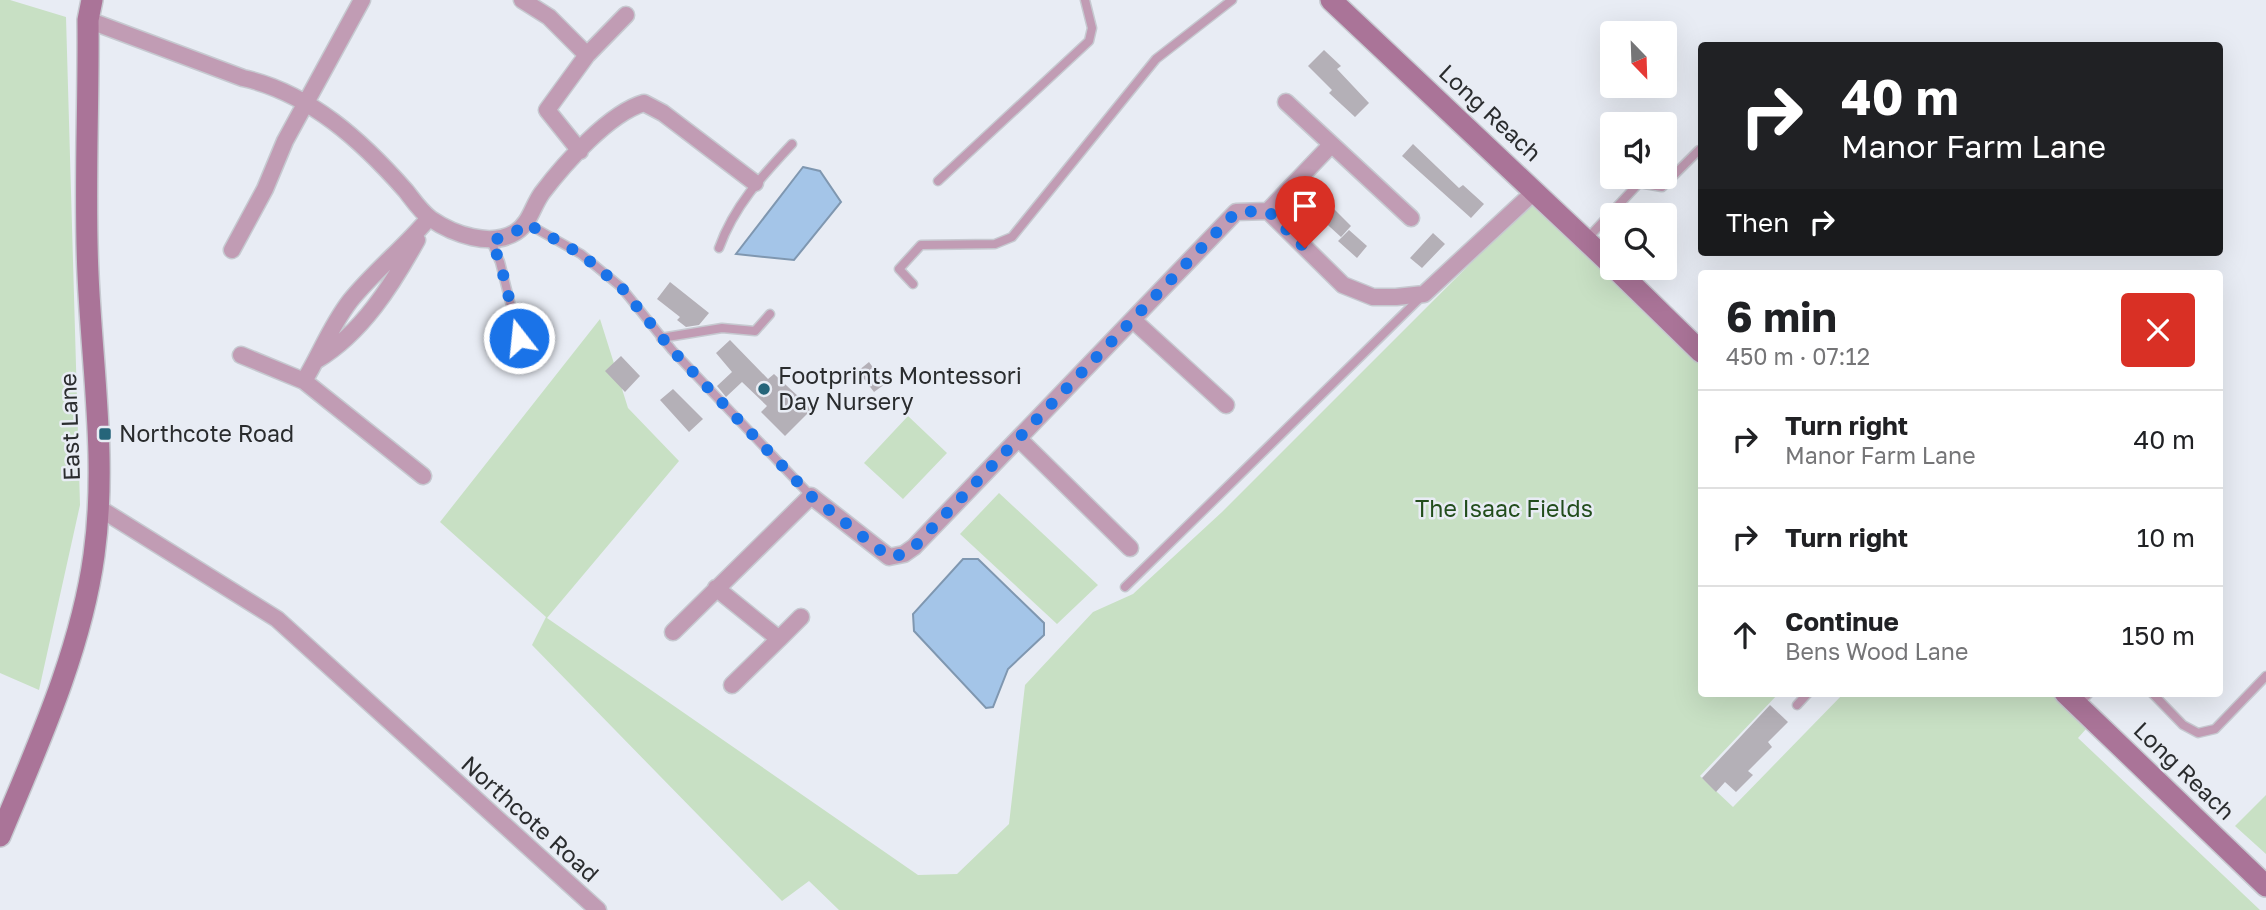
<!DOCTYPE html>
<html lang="en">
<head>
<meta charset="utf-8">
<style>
  body { margin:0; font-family:"Golos Text",sans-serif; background:#f2f2f2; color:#202124; height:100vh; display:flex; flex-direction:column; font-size:26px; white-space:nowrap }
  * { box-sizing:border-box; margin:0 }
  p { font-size:23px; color:#757577 }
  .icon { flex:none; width:38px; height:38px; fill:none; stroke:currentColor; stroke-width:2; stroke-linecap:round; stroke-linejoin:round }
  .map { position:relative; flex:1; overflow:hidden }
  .drawer { position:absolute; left:1698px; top:270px; width:525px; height:427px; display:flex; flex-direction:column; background:#fff; border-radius:7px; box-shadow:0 7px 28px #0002 }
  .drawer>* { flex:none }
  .guide { position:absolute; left:1698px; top:42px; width:525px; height:214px; border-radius:7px; box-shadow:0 7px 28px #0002; background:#202124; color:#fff; overflow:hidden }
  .needle { width:46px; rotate:157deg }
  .fabs { position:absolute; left:1600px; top:21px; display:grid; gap:14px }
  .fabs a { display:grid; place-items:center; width:77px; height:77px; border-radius:7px; background:#fff; box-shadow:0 7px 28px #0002; font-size:35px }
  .pin { position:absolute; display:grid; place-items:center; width:60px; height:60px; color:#fff; margin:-72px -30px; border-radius:50% 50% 50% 0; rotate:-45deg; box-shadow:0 0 7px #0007 }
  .pin .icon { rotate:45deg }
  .me { position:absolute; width:77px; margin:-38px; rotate:344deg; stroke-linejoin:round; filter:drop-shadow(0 0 5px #0008) }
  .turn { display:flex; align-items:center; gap:24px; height:147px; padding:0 28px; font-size:32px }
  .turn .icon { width:91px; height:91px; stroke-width:2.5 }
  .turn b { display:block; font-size:49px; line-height:60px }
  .then { display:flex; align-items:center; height:66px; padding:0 28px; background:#0003; gap:14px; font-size:26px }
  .round { display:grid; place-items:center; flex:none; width:74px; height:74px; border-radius:7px; background:#f2f2f2 }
  .summary { display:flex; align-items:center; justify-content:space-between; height:119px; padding:0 28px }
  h1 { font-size:42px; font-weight:700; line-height:52px }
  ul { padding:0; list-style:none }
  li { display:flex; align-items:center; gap:21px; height:98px; padding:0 28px; border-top:2px solid #e0e0e0 }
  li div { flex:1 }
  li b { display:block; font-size:26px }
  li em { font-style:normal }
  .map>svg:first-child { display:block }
  .green { fill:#c8e0c4 }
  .water { fill:#a4c5e8; stroke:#7f97b0; stroke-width:2 }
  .building { fill:#b4b0b7 }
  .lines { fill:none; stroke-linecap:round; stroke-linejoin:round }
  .lane-casing { stroke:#c6c9d0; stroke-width:11 }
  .street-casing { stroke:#c6c9d0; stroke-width:19 }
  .secondary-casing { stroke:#c6c9d0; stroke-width:24 }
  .lane { stroke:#c19cb4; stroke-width:8 }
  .street { stroke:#c19cb4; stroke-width:16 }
  .secondary { stroke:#aa7498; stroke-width:21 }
  .route { stroke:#1a73e8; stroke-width:12; stroke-dasharray:0 21.6 }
  .poi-dot { fill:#26657a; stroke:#e8ecf4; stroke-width:2.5 }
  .labels { text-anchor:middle; stroke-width:5; stroke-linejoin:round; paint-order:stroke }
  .street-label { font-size:23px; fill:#2a2c2e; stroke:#e8ecf4 }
  .poi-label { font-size:23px; fill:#2a2c2e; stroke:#e8ecf4; text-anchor:start }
  .park-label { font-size:23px; fill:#224d1c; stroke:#e8ecf4 }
</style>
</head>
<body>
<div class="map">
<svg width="2266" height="910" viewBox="0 0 2266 910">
  <rect width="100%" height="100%" fill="#e8ecf4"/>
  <!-- green -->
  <path class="green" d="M0 0H10L66 17 80 505 39 690 0 673Z
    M1535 191 1701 352V693H1779L1700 776 1733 807 1844 693H2065L2094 720 2078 738 2260 910H839L809 881 782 901 532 645 546 617 440 522 600 319 628 408 679 461 547 618 918 875 957 874 1009 824 1025 685 1093 612 1133 594 1222 512 1530 204Z
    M908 416 947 453 903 499 864 463Z
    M999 493 1098 585 1057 624 960 534Z
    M2266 795V854L2235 826Z"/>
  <!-- water -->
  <path class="water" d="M803 167 820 171 841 202 794 260 736 254Z
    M963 559H978L1044 623V635L1008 669 993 707 986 708 914 631 913 614Z"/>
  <!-- building -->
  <path class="building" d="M1324 50 1341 66 1337 69 1369 103 1355 117 1329 93 1332 90 1308 66Z
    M1413 144 1459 188 1463 185 1484 204 1471 218 1402 156Z
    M1303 197 1321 214 1310 226 1292 208Z
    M1330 205 1351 226 1341 237 1319 217Z
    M1349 230 1367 246 1357 258 1338 241Z
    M1433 233 1445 244 1422 268 1410 258Z
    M670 282 709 313 699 325 686 327 677 320 680 317 657 299Z
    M730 340 768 379 774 374 812 409 785 436 761 412 767 406 742 382 726 397 717 386 732 372 716 353Z
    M621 356 640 376 625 392 605 371Z
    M869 362 885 384 874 392 858 371Z
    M673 389 703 419 689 432 660 400Z
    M1770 705 1788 722 1768 742 1772 747 1748 771 1753 775 1736 792 1725 782 1716 792 1702 778Z"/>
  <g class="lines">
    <!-- lane casing -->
    <g class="lane-casing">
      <path id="lane" d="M938 181 1089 41 1092 28 1085 0
        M526 223 581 254 621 287 672 350 811 496
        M1586 240 1639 183 1662 187 1699 150
        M491 241 500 262 519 338
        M719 248C734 206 762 176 792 144
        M913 284 899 269 921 245 995 244 1012 237 1156 59 1232 0
        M661 338 722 328 755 331 770 314
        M1125 587 1420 298
        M2152 693 2183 725 2198 733 2215 729 2266 676
        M1797 705 1808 693
        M2078 705 2089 693"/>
    </g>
    <!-- street casing -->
    <g class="street-casing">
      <path id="street" d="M522 0 549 17 587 55 547 110 580 151
        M88 20 243 78C310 93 362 141 406 191 413 200 421 212 431 219 453 234 491 248 516 232 530 223 532 207 542 193 564 164 609 113 644 103L663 113 755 183
        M587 55 626 15
        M1286 102 1411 218
        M1268 211 1331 145
        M232 250 265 189 285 141 362 0
        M1133 320 1226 405
        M241 355 304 381
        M317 360C362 333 392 285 417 240
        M1019 439 1130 548
        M423 476 304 381C320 355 330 327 350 301 374 271 404 248 429 218
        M99 508 277 619 598 910
        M716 588 779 639 732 685
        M673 632 811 496 889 557 904 554 914 547 1236 212 1268 211 1343 285 1373 297H1396L1424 294 1535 191
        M779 639 801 617"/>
    </g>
    <!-- secondary casing -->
    <g class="secondary-casing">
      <path id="secondary" d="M1331 0 1612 265
        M1615 268 1701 352
        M2065 693 2266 886
        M0 836C37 747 81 651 94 555 107 461 92 368 88 274 84 190 89 104 88 20L92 0"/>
    </g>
    <!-- lane -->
    <use href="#lane" class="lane"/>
    <!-- street -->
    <use href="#street" class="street"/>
    <!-- secondary -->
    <use href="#secondary" class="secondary"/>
  </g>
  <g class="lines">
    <!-- route -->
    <path class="route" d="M519 338 500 262 491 241 514 233 526 223 581 254 621 287 672 350 811 496 889 557 904 554 914 547 1236 212 1268 211 1305 248"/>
  </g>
  <!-- markers -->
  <g class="poi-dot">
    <circle cx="764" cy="389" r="7"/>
    <rect x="98" y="427" width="14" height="14" rx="3.5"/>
  </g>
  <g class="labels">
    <!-- street labels -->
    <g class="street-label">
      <text transform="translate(1490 113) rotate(43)" y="8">Long Reach</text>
      <text transform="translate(70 427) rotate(-92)" y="8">East Lane</text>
      <text transform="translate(2184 771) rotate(44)" y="8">Long Reach</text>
      <text transform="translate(530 819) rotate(42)" y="8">Northcote Road</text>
    </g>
    <!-- poi labels -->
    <g class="poi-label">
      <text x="778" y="384">Footprints Montessori<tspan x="778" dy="26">Day Nursery</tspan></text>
      <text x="119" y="442">Northcote Road</text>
    </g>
    <!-- park labels -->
    <g class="park-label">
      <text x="1504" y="517">The Isaac Fields</text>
    </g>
  </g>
</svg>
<div class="fabs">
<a><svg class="needle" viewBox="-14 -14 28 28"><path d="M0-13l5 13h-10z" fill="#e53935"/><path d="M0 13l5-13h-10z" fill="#757577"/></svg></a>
<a><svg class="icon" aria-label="sound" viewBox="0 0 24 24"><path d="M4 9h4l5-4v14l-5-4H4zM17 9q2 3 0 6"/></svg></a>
<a><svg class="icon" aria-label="search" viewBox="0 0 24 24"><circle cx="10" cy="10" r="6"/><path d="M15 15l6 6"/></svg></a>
</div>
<div class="pin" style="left:1305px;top:248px;background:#d93025"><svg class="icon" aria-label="arrive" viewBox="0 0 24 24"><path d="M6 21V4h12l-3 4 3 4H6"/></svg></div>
<svg class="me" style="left:519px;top:338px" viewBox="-20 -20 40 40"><circle r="17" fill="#1a73e8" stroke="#fff" stroke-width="3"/><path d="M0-11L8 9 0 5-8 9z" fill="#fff"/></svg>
<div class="guide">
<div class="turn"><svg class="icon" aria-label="right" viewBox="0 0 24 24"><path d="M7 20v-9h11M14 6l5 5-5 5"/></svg><div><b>40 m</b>Manor Farm Lane</div></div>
<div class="then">Then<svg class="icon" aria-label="right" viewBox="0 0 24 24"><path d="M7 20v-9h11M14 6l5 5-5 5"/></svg></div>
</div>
<section class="drawer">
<div class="summary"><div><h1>6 min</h1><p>450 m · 07:12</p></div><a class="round" style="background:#d93025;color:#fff"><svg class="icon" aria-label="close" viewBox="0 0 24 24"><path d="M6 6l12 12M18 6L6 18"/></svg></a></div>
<ul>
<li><svg class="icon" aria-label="right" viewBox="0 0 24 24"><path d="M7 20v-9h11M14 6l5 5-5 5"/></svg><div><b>Turn right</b><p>Manor Farm Lane</p></div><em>40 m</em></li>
<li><svg class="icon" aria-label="right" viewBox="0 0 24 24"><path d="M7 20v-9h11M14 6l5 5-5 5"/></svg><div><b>Turn right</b></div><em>10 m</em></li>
<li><svg class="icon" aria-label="ahead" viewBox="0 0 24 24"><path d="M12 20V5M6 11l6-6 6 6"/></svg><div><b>Continue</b><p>Bens Wood Lane</p></div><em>150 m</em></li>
</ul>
</section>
</div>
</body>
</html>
